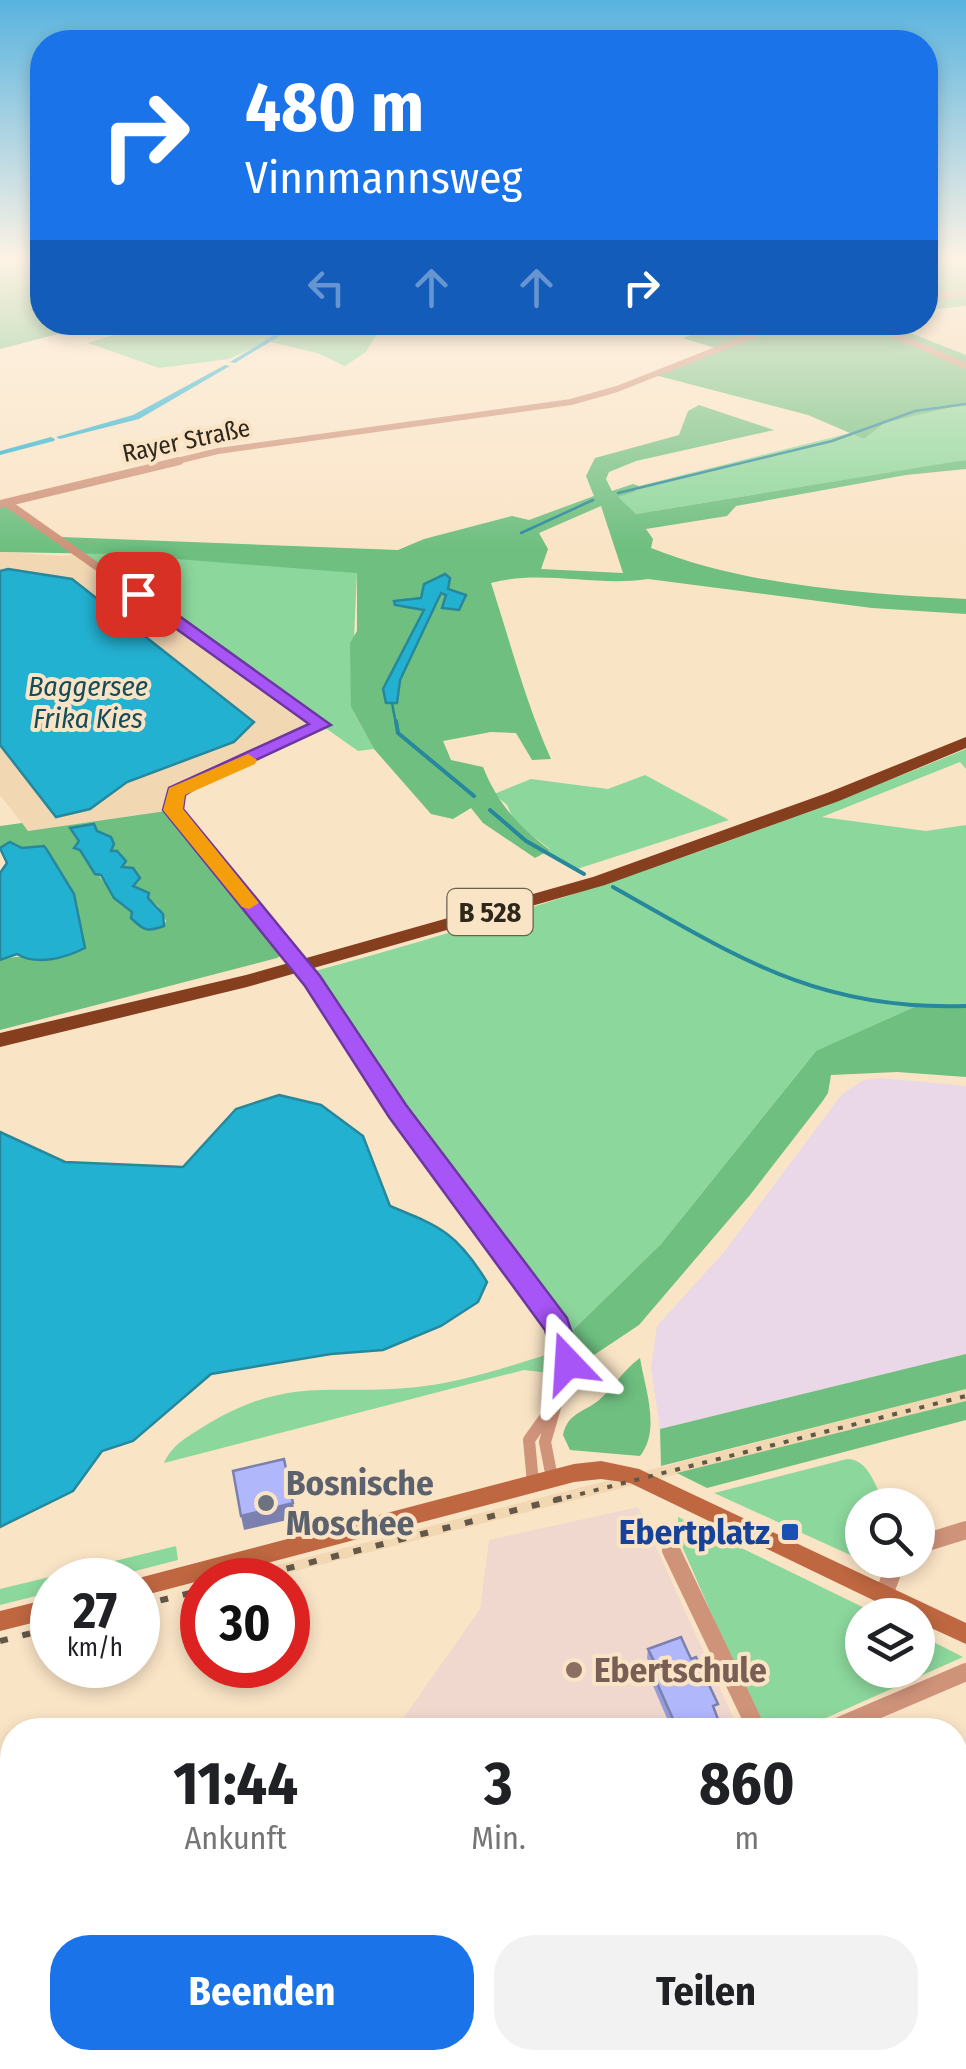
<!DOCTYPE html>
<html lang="de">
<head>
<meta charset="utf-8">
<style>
  body { margin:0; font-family:"Fira Sans Condensed",sans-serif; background:#f2f2f2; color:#202124; height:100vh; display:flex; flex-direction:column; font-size:38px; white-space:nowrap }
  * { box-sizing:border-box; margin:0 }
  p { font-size:32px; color:#757577 }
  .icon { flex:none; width:55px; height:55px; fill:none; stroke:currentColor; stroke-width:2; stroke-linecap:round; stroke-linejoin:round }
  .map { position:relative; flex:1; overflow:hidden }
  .sheet { position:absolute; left:0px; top:1718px; width:968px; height:352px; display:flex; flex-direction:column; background:#fff; border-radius:40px 40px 0 0; box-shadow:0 5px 15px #0003 }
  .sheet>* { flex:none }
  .guide { position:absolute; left:30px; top:30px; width:908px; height:305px; border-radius:40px; box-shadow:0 5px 15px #0003; background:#1a73e8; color:#fff; overflow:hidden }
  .fabs { position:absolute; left:845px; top:1488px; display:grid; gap:20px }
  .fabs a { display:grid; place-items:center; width:90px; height:90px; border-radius:50%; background:#fff; box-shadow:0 5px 15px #0003; font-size:50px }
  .speed { position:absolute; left:30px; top:1558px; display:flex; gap:20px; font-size:50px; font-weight:700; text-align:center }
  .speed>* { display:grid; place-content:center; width:130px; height:130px; border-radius:50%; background:#fff; box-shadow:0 5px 15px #0003; line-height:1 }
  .speed small { font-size:25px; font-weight:400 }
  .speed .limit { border:15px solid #d22; background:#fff; color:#111 }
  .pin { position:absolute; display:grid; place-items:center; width:85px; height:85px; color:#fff; margin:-42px; border-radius:20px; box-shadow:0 5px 15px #0006 }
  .me { position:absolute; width:110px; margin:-55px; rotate:340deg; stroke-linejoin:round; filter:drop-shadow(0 0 8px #0008) }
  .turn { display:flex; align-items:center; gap:35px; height:210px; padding:0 50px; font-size:45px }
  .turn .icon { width:130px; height:130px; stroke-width:2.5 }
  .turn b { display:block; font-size:70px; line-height:85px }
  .lanes { display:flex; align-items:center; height:95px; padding:0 50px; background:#0003; justify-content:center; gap:50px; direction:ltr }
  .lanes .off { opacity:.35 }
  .eta { display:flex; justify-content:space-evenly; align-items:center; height:170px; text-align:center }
  .eta b { font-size:60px; font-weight:700; line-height:70px }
  .cta { display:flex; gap:20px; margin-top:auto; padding:20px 50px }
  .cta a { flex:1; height:115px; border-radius:40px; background:#1a73e8; color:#fff; font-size:40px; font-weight:700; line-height:115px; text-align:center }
  .cta a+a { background:#f2f2f2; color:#202124 }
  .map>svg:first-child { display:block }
  .commercial { fill:#ead7e7 }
  .built { fill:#f2d7b3 }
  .education { fill:#f0d8ce }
  .green { fill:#8cd79c }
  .forest { fill:#6ebf80; fill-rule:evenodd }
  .water { fill:#23b1d2; stroke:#27889b; stroke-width:2.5 }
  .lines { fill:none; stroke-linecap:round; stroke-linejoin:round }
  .stream-far1 { stroke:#27889b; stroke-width:2.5 }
  .stream { stroke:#27889b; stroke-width:4 }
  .canal { fill:#23b1d2; fill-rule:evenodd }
  .street-far4 { stroke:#cf937a; stroke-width:6 }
  .street-far3 { stroke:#cf937a; stroke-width:8 }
  .street-far2 { stroke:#cf937a; stroke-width:10 }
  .street-far1 { stroke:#cf937a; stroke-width:12 }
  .street { stroke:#cf937a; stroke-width:18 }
  .secondary { fill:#be6741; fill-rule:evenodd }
  .highway { fill:#863f1e; fill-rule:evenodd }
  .rail-far1 { stroke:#635748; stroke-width:4; stroke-dasharray:5 9; stroke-linecap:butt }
  .rail { stroke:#635748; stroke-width:6; stroke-dasharray:8 15; stroke-linecap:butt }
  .street-bridge { stroke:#cf937a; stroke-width:10 }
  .wall { fill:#979dd7 }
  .shaded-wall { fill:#7b80af }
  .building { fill:#b0b7fa; stroke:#7b80af; stroke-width:2.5 }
  .route { fill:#a855f7; stroke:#6d37a1; stroke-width:2.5 }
  .slow { fill:#f59e0b }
  .worship-dot { fill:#6b7280; stroke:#fae4c6; stroke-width:4 }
  .transit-dot { fill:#1a4fb4; stroke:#fae4c6; stroke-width:4 }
  .education-dot { fill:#8d6e63; stroke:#fae4c6; stroke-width:4 }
  .labels { text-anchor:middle; stroke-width:8; stroke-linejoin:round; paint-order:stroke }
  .far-street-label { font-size:25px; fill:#2f271c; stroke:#fae4c6 }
  .far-water-label { font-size:28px; font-style:italic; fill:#154c5a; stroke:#fae4c6 }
  .shield { fill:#fae4c6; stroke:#6c604f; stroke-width:2.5 }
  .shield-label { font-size:28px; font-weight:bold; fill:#2f271c }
  .near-worship-label { font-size:35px; font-weight:bold; fill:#5b616d; stroke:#fae4c6; text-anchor:start }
  .near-transit-label { font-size:35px; font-weight:bold; fill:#164399; stroke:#fae4c6; text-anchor:end }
  .near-education-label { font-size:35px; font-weight:bold; fill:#785e54; stroke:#fae4c6; text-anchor:start }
</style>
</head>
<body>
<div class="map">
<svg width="966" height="2069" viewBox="0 0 966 2069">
  <rect width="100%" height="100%" fill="#fae4c6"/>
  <!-- commercial -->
  <path class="commercial" d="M880 1078 966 1086V1354L660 1429 651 1368 657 1326 724 1252 842 1094 864 1080Z"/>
  <!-- built -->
  <path class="built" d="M966 306V355L885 323 925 322V310Z
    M0 552 64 556 84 552 80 554 322 725 176 792 173 810 28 831 0 795V745L18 770 90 809 126 782 72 579 0 571Z
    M966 1389V1401L260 1580H219Z"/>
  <!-- education -->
  <path class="education" d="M638 1507 739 1730H395L480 1609 489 1540Z"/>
  <!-- green -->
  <path class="green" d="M152 323 325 322 376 335 366 352 345 366 317 353 267 341 229 359 159 368 88 343Z
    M966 404V460L636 514 617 497 634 492 639 486 850 433 864 439 885 423Z
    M84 552 357 572 351 707 374 749 358 751 79 554Z
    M966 749V769L960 762 822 817 926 831 966 825V1006L949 1008 816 1051 661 1244 570 1333 395 1097 315 971C537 911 753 837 966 749Z
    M645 775 729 820 577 869 547 853 550 849 515 823 507 805 494 794 531 779 608 789Z
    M559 1351 558 1374 524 1370 164 1463C172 1445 187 1437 203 1427 292 1372 332 1398 425 1386 471 1380 515 1364 559 1351Z
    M847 1459C869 1459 876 1488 885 1505H862V1560H872L870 1564 714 1493Z
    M678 1517 879 1615H862V1670H918V1634L963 1657 799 1730H762L678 1537Z
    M176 1546 178 1560 100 1580H52V1592L0 1605V1589Z
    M208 2058H612L617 2069H201Z"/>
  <!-- forest -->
  <path class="forest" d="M0 261H42V322L51 323 62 333 0 349Z
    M925 261H966V306L925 310Z
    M724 323H885L966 355V404L885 423 864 439 808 415 651 374 715 348 683 338Z
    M699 405 774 430 636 461 609 472 606 479 612 491 633 484 639 486 634 492 618 497 636 514 952 462 966 460V469L906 475 736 506 727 516 646 529 653 539 651 548C746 586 864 594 966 599V614L872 608 648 579C595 587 542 569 491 583 510 641 525 701 551 759L532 760 516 733 491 732 443 741 451 760 483 767C498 804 518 826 550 850L535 858 483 823 471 808 453 819 431 814 374 749 351 707 350 643 357 631V573L111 554 0 552V504L7 503 62 537 398 550 424 539 512 516 529 520 594 496 586 476 595 458 679 435 688 411ZM601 506 623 573 541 569 548 549 539 533Z
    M173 810 290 950 277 958 0 1030V960C27 952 60 961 85 948L74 894 47 850 22 848 10 842 0 848V826L22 823 28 831ZM77 826C103 825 112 862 140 878L133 886 158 906 166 921 164 925C149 931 142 931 131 918L132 912C108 888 82 862 77 826Z
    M966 1006V1077L897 1072 831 1075 828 1093 822 1102 750 1195 639 1325 576 1367 570 1333 661 1244 816 1051 915 1007Z
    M966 1354V1389L661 1466 660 1429Z
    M640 1358C645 1389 661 1430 640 1456L570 1450 563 1435C568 1413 582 1413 598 1401 613 1388 623 1370 640 1358Z
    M966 1401V1420L707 1488 677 1473Z"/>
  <!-- water -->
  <path class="water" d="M8 569 72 579 254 722 234 742 127 782 90 809 56 817 0 745V571Z
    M445 574 450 578 448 589 466 595 459 610 442 608 446 595 441 593 400 680 397 703H386L383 689 424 610 395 605 394 601 421 598 424 584Z
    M94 824 97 831 111 837 114 844 111 851H117L126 861 122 867 133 868 140 878 133 886 149 893 148 898 163 914 164 926C147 932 144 931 131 918L132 912 114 898 101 875 95 874 80 850 74 848 79 841 70 828Z
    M10 842 22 848 44 846 47 850 74 894 85 948C65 958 37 966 17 954L0 960V873L7 863 0 848Z
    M279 1095 321 1105 363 1136 390 1206C441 1227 457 1233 487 1282L478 1302 441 1326 383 1350 331 1354 211 1374 133 1441 102 1451 73 1491 0 1527V1132L65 1162 183 1167 236 1109Z"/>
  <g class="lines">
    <!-- stream-far1 -->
    <path class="stream-far1" d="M618 493 832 441 915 411 966 404
      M521 533 593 500
      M392 703 396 724"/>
    <!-- stream -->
    <path class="stream" d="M396 721 398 733 474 796
      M490 810 526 841 584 874
      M613 887C737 957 818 1011 966 1006"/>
    <!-- canal -->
    <path class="canal" d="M295 322H303L235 363 230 362Z
      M225 365 230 366 139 419 60 439 56 437 133 415Z
      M51 437 55 439 54 441 0 455V451Z"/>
    <!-- street-far4 -->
    <path class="street-far4" d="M925 298 966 293
      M865 322 966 366
      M169 463 218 451 571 402 617 389 787 322"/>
    <!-- street-far3 -->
    <path class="street-far3" d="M7 503 320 724
      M0 504 179 461"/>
    <!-- street-far2 -->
    <path class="street-far2" d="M290 950 173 810 175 792 322 725 317 721
      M313 981 365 1062"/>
    <!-- street-far1 -->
    <path class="street-far1" d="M364 1060 397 1111 557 1326 568 1363 545 1442 552 1478
      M533 1483 529 1440 551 1409"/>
    <!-- street -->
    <path class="street" d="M918 1545 966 1530
      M671 1550 757 1730
      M883 1597 897 1560
      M830 1730 966 1672
      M955 2020 966 2014
      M909 2058 915 2069"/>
    <!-- secondary -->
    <path class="secondary" d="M601 1461 639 1469 966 1623V1644L918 1622V1615H904L630 1483 601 1479 574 1482 138 1597V1580H131L574 1464Z
      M52 1598V1618L0 1631V1611Z"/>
    <!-- highway -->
    <path class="highway" d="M966 737V748L839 801 605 885 247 987 0 1047V1033L246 975 593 877 827 793Z"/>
    <!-- rail-far1 -->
    <path class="rail-far1" d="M553 1501 966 1396"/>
    <!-- rail -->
    <path class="rail" d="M242 1580 563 1498
      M138 1606 202 1590
      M0 1641 52 1628"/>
    <!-- street-bridge -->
    <path class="street-bridge" d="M290 950 313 981"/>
  </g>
  <!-- wall -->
  <path class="wall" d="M648 1649 715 1713 722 1730H679L678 1728 672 1730 648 1674 650 1665 647 1658Z"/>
  <!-- shaded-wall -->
  <path class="shaded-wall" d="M293 1503 296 1518 244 1530 241 1516Z
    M679 1719 678 1728 672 1730 674 1721Z"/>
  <!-- building -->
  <path class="building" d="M284 1459 293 1503 241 1516 233 1471Z
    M681 1637 691 1659 696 1657 718 1704 713 1706 722 1730H684L679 1719 674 1721 669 1710 649 1665 655 1663 648 1649Z"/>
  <!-- sky -->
  <linearGradient id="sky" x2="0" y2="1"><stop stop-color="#59b3df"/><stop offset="0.47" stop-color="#fdf3e5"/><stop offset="1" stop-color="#fdf3e5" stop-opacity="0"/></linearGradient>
  <rect width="966" height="550" fill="url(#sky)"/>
  <!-- route -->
  <path class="route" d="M132 590H143L331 725 196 788 185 795 183 809 320 976 406 1105 567 1318 582 1363 578 1371 568 1374 558 1371 545 1330 389 1117 305 986 163 810 169 788 309 724 132 597Z"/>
  <!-- slow -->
  <path class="slow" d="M248 754 257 760 255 764 185 795 183 809 259 903 249 909 242 907 163 810 169 788Z"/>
  <!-- markers -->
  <circle class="worship-dot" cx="266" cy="1503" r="10"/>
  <rect class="transit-dot" x="780" y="1522" width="20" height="20" rx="5"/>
  <circle class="education-dot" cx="574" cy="1670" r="10"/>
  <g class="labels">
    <!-- far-street labels -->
    <g class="far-street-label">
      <text transform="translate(186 440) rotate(-12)" y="9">Rayer Straße</text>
    </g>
    <!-- far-water labels -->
    <g class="far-water-label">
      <text x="88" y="696">Baggersee<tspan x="88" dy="32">Frika Kies</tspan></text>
    </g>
    <!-- shield labels -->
    <rect class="shield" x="447.5" y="889" width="85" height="46" rx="8"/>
    <g class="shield-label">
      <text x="490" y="922">B 528</text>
    </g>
    <!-- near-worship labels -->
    <g class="near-worship-label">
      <text x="286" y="1495">Bosnische<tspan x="286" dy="40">Moschee</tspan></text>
    </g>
    <!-- near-transit labels -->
    <g class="near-transit-label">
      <text x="770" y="1544">Ebertplatz</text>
    </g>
    <!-- near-education labels -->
    <g class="near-education-label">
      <text x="594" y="1682">Ebertschule</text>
    </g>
  </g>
</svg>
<div class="fabs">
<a><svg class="icon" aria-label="search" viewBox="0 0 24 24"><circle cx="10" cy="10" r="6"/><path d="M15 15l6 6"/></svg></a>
<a><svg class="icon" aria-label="layers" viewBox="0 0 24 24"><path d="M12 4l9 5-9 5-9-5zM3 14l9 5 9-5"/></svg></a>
</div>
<div class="speed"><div>27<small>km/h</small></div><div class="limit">30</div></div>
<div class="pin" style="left:138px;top:594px;background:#d93025"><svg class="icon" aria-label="arrive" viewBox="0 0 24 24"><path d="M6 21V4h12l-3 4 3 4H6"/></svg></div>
<svg class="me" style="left:568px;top:1363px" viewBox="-20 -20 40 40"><path d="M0-17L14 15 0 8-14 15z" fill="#a855f7" stroke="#fff" stroke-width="4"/></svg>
<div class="guide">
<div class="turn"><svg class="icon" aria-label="right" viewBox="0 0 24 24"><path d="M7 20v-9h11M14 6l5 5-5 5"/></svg><div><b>480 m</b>Vinnmannsweg</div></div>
<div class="lanes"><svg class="icon off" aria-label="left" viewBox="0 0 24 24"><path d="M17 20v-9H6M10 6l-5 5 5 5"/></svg><svg class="icon off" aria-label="ahead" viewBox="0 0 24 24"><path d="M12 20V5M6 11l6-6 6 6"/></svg><svg class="icon off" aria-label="ahead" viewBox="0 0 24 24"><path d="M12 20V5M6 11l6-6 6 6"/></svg><svg class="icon" aria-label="right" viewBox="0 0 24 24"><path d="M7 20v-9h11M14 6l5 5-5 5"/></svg></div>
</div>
<section class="sheet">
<div class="eta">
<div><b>11:44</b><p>Ankunft</p></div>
<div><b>3</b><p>Min.</p></div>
<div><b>860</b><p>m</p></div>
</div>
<div class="cta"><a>Beenden</a><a>Teilen</a></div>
</section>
</div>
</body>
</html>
